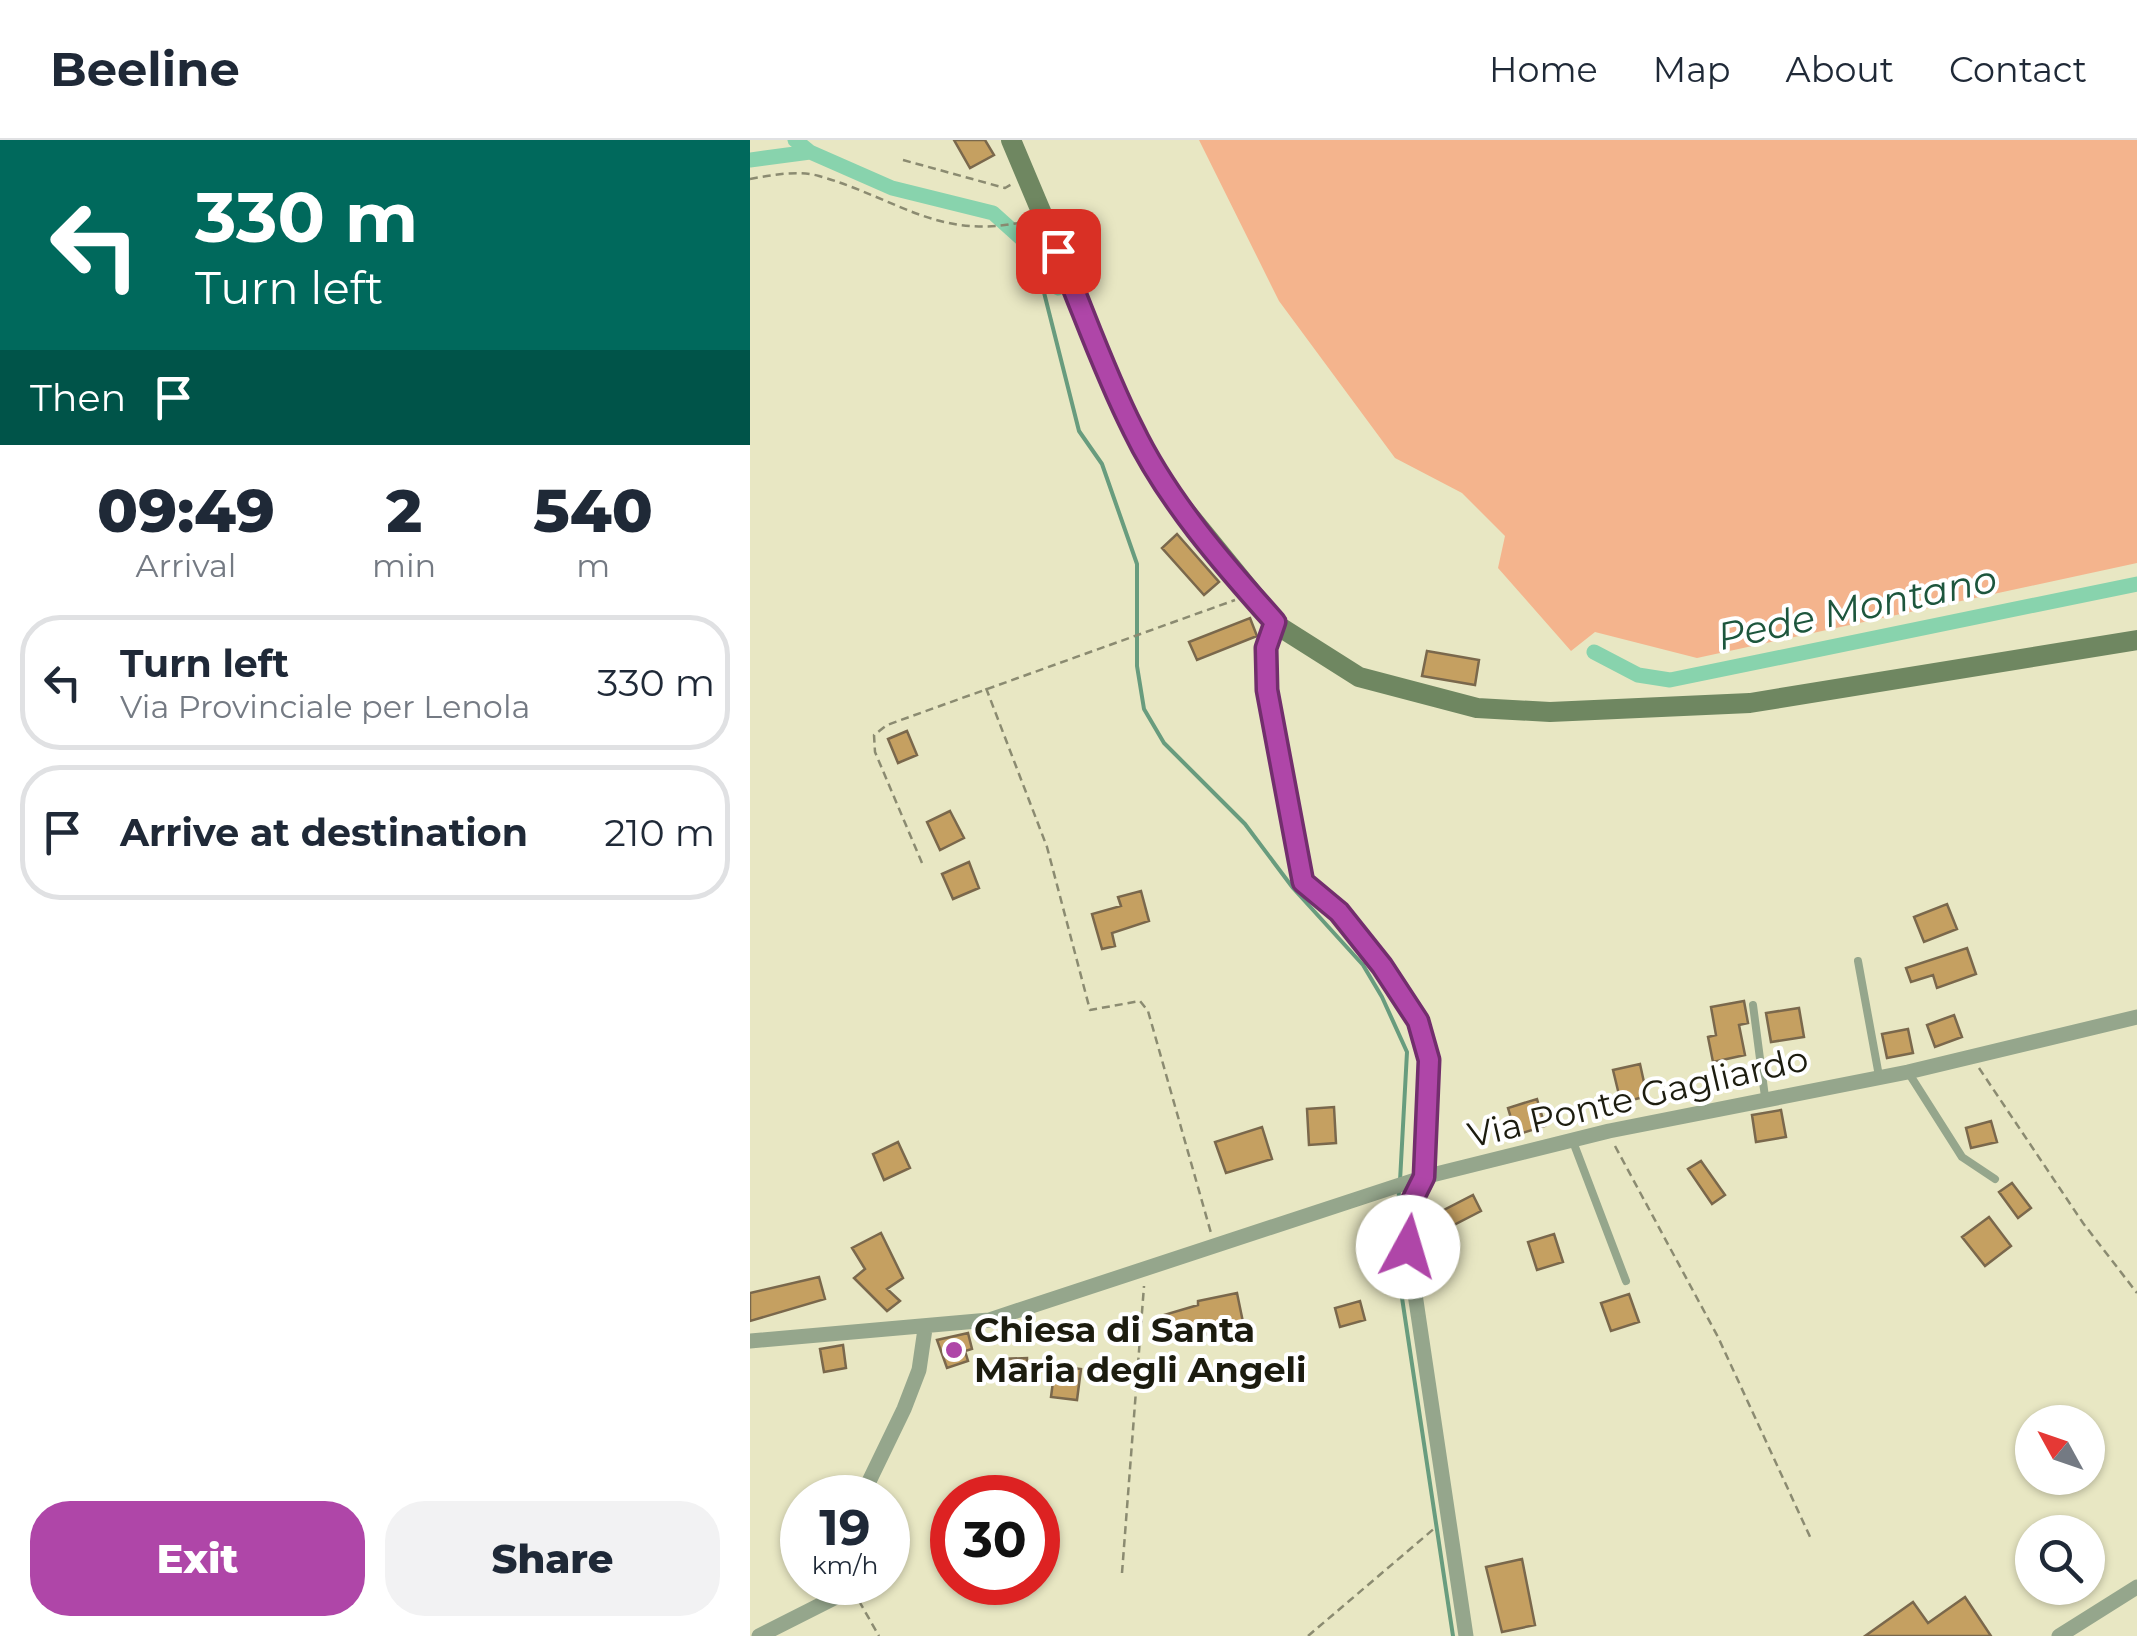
<!DOCTYPE html>
<html lang="en">
<head>
<meta charset="utf-8">
<style>
  body { margin:0; font-family:Montserrat,sans-serif; background:#f2f2f3; color:#1f2937; height:100vh; display:flex; flex-direction:column; font-size:38px; white-space:nowrap }
  * { box-sizing:border-box; margin:0 }
  p { font-size:32px; color:#747a83 }
  .icon { flex:none; width:55px; height:55px; fill:none; stroke:currentColor; stroke-width:2; stroke-linecap:round; stroke-linejoin:round }
  .map { position:relative; flex:1; overflow:hidden }
  .side { display:flex; flex-direction:column; background:#fff; width:750px }
  .side>* { flex:none }
  .hud { background:#00695c; color:#fff; overflow:hidden }
  .needle { width:65px; rotate:310deg }
  .fabs { position:absolute; left:1265px; top:1265px; display:grid; gap:20px }
  .fabs a { display:grid; place-items:center; width:90px; height:90px; border-radius:50%; background:#fff; box-shadow:0 2px 8px #0004; font-size:50px }
  .speed { position:absolute; left:30px; top:1335px; display:flex; gap:20px; font-size:50px; font-weight:700; text-align:center }
  .speed>* { display:grid; place-content:center; width:130px; height:130px; border-radius:50%; background:#fff; box-shadow:0 2px 8px #0004; line-height:1 }
  .speed small { font-size:25px; font-weight:400 }
  .speed .limit { border:15px solid #d22; background:#fff; color:#111 }
  .pin { position:absolute; display:grid; place-items:center; width:85px; height:85px; color:#fff; margin:-42px; border-radius:20px; box-shadow:0 5px 15px #0006 }
  .me { position:absolute; width:110px; margin:-55px; rotate:6deg; stroke-linejoin:round; filter:drop-shadow(0 0 8px #0008) }
  .turn { display:flex; align-items:center; gap:35px; height:210px; padding:0 30px; font-size:45px }
  .turn .icon { width:130px; height:130px; stroke-width:2.5 }
  .turn b { display:block; font-size:70px; line-height:85px }
  .then { display:flex; align-items:center; height:95px; padding:0 30px; background:#0003; gap:20px; font-size:38px }
  .eta { display:flex; justify-content:space-evenly; align-items:center; height:170px; text-align:center }
  .eta b { font-size:60px; font-weight:800; line-height:70px }
  .action { display:flex; gap:20px; margin-top:auto; padding:20px 30px }
  .action a { flex:1; height:115px; border-radius:40px; background:#af46a8; color:#fff; font-size:40px; font-weight:800; line-height:115px; text-align:center }
  .action a+a { background:#f2f2f3; color:#1f2937 }
  ul { padding:0; list-style:none }
  li { display:flex; align-items:center; gap:30px; height:135px; margin:0 20px 15px; padding:0 10px; border:5px solid #e0e1e3; border-radius:40px }
  li div { flex:1 }
  li b { display:block; font-size:38px }
  li em { font-style:normal }
  header { display:flex; align-items:center; gap:60px; box-sizing:border-box; height:140px; padding:0 50px; background:#fff; border-bottom:2px solid #e0e1e3 }
  header strong { font-size:48px }
  nav { display:flex; gap:55px; margin-inline-start:auto; font-size:35px }
  main { display:flex; flex:1; min-height:0 }
  .map>svg:first-child { display:block }
  .green { fill:#f4b48d }
  .lines { fill:none; stroke-linecap:round; stroke-linejoin:round }
  .stream { stroke:#689c7e; stroke-width:4 }
  .canal { stroke:#88d3ad; stroke-width:15 }
  .building { fill:#c5a061; stroke:#7a684c; stroke-width:2.5 }
  .path { stroke:#8b8b71; stroke-width:2.5; stroke-dasharray:8 5; stroke-linecap:butt }
  .service { stroke:#95a68c; stroke-width:8 }
  .minor { stroke:#95a68c; stroke-width:15 }
  .secondary { stroke:#6f8761; stroke-width:20 }
  .route-casing { stroke:#722e6d; stroke-width:25 }
  .route { stroke:#af46a8; stroke-width:18 }
  .poi-dot { fill:#af46a8; stroke:#fff; stroke-width:4 }
  .labels { text-anchor:middle; stroke-width:8; stroke-linejoin:round; paint-order:stroke }
  .street-label { font-size:35px; fill:#1c1c0f; stroke:#fff }
  .poi-label { font-size:35px; font-weight:bold; fill:#1c1c0f; stroke:#fff; text-anchor:start }
  .water-label { font-size:38px; font-style:italic; fill:#1d563d; stroke:#fff }
</style>
</head>
<body>
<header>
<strong>Beeline</strong>
<nav><a>Home</a><a>Map</a><a>About</a><a>Contact</a></nav>
</header>
<main>
<section class="side">
<div class="hud">
<div class="turn"><svg class="icon" aria-label="left" viewBox="0 0 24 24"><path d="M17 20v-9H6M10 6l-5 5 5 5"/></svg><div><b>330 m</b>Turn left</div></div>
<div class="then">Then<svg class="icon" aria-label="arrive" viewBox="0 0 24 24"><path d="M6 21V4h12l-3 4 3 4H6"/></svg></div>
</div>
<div class="eta">
<div><b>09:49</b><p>Arrival</p></div>
<div><b>2</b><p>min</p></div>
<div><b>540</b><p>m</p></div>
</div>
<ul>
<li><svg class="icon" aria-label="left" viewBox="0 0 24 24"><path d="M17 20v-9H6M10 6l-5 5 5 5"/></svg><div><b>Turn left</b><p>Via Provinciale per Lenola</p></div><em>330 m</em></li>
<li><svg class="icon" aria-label="arrive" viewBox="0 0 24 24"><path d="M6 21V4h12l-3 4 3 4H6"/></svg><div><b>Arrive at destination</b></div><em>210 m</em></li>
</ul>
<div class="action"><a>Exit</a><a>Share</a></div>
</section>
<div class="map">
<svg width="1387" height="1496" viewBox="0 0 1387 1496">
  <rect width="100%" height="100%" fill="#e8e7c3"/>
  <!-- green -->
  <path class="green" d="M449 0H1387V423L947 518 845 492 821 511 748 428 755 396 712 353 645 318 529 161Z"/>
  <g class="lines">
    <!-- stream -->
    <path class="stream" d="M283 109 329 291 352 324 387 424V526L394 569 414 603 495 684 543 748 613 825 632 857 657 912 650 1041
      M649 1050 646 1118 703 1496"/>
    <!-- canal -->
    <path class="canal" d="M45 0 60 12 142 48 243 73 283 109 308 148
      M0 20 60 12
      M844 512 888 535 920 540 1387 444"/>
  </g>
  <!-- building -->
  <path class="building" d="M204 0H235L244 15 220 28Z
    M427 394 469 442 454 455 412 408Z
    M500 478 507 496 447 520 439 502Z
    M677 511 729 520 725 545 672 536Z
    M157 591 167 615 148 623 138 599Z
    M200 671 214 698 190 710 177 682Z
    M219 722 229 748 203 759 192 734Z
    M391 751 399 781 362 793 365 806 352 809 342 774 371 766 368 757Z
    M1197 764 1207 789 1174 802 1164 777Z
    M1217 808 1226 834 1187 848 1183 835 1161 842 1156 828Z
    M994 861 998 883 989 885 995 915 963 922 958 897 966 895 961 867Z
    M1049 868 1054 897 1021 902 1016 873Z
    M1204 875 1212 897 1185 907 1177 885Z
    M1158 889 1163 913 1137 918 1132 894Z
    M890 924 897 956 871 963 863 930Z
    M787 959 795 986 766 995 758 968Z
    M584 967 586 1003 559 1005 557 969Z
    M1031 970 1036 997 1006 1002 1002 975Z
    M1241 981 1247 1002 1221 1008 1216 988Z
    M512 987 522 1019 476 1033 465 1002Z
    M148 1002 160 1028 134 1040 123 1014Z
    M951 1021 975 1055 962 1064 938 1029Z
    M1262 1043 1281 1068 1268 1078 1249 1052Z
    M723 1055 731 1071 694 1090 686 1074Z
    M1239 1077 1261 1106 1235 1126 1212 1097Z
    M131 1093 153 1138 137 1149 150 1161 137 1171 104 1138 115 1129 102 1108Z
    M804 1094 813 1122 787 1130 778 1102Z
    M69 1137 75 1159 0 1181V1153Z
    M487 1153 494 1187 454 1195 453 1186 413 1198 407 1177 448 1165V1161Z
    M879 1154 889 1182 861 1191 851 1163Z
    M610 1161 615 1180 590 1187 585 1168Z
    M218 1193 222 1209 215 1211 218 1221 197 1228 187 1200Z
    M93 1205 96 1228 74 1232 70 1209Z
    M277 1218V1241H248V1219Z
    M305 1226 331 1229 327 1260 301 1257Z
    M772 1419 785 1485 752 1492 736 1427Z
    M1215 1457 1241 1496H1115L1163 1462 1178 1483Z"/>
  <g class="lines">
    <!-- path -->
    <path class="path" d="M153 20 255 48 262 44
      M0 39C22 35 48 30 69 36 147 58 190 102 277 81
      M236 548 297 707 340 870 390 861 398 871 461 1093
      M172 723 125 612 124 595 137 585 485 460
      M1229 928 1333 1083 1387 1153
      M865 1006 968 1197 1061 1399
      M372 1433 394 1146
      M109 1461 129 1496
      M558 1496 686 1387"/>
    <!-- service -->
    <path class="service" d="M1108 821 1129 936
      M1003 865 1015 957
      M1158 932 1212 1017 1245 1039
      M822 999 876 1141"/>
    <!-- minor -->
    <path class="minor" d="M525 481 516 508 517 550 553 742 589 772 632 826 667 881 679 920 674 1037 660 1065 658 1107 716 1496
      M0 1201 239 1180 674 1037 859 991 1158 932 1387 877
      M111 1358 154 1269 169 1230 175 1189
      M9 1496 96 1452 101 1442
      M1309 1496 1387 1447"/>
    <!-- secondary -->
    <path class="secondary" d="M261 0 383 290 417 348 530 487 609 537 727 568 800 572 1000 563 1387 500"/>
  </g>
  <g class="lines">
    <!-- route casing -->
    <g class="route-casing">
      <path id="route" d="M308 111C333 170 354 232 383 289 417 360 473 424 525 482L516 508 517 550 553 742 589 772 632 826 668 881 679 920 674 1037 660 1065 658 1107"/>
    </g>
    <!-- route -->
    <use href="#route" class="route"/>
  </g>
  <!-- markers -->
  <circle class="poi-dot" cx="204" cy="1210" r="10"/>
  <g class="labels">
    <!-- street labels -->
    <g class="street-label">
      <text transform="translate(888 957) rotate(-13)" y="12">Via Ponte Gagliardo</text>
    </g>
    <!-- poi labels -->
    <g class="poi-label">
      <text x="224" y="1202">Chiesa di Santa<tspan x="224" dy="40">Maria degli Angeli</tspan></text>
    </g>
    <!-- water labels -->
    <g class="water-label">
      <text transform="translate(1107 468) rotate(-12)" y="13">Pede Montano</text>
    </g>
  </g>
</svg>
<div class="fabs">
<a><svg class="needle" viewBox="-14 -14 28 28"><path d="M0-13l5 13h-10z" fill="#e53935"/><path d="M0 13l5-13h-10z" fill="#747a83"/></svg></a>
<a><svg class="icon" aria-label="search" viewBox="0 0 24 24"><circle cx="10" cy="10" r="6"/><path d="M15 15l6 6"/></svg></a>
</div>
<div class="speed"><div>19<small>km/h</small></div><div class="limit">30</div></div>
<div class="pin" style="left:308px;top:111px;background:#d93025"><svg class="icon" aria-label="arrive" viewBox="0 0 24 24"><path d="M6 21V4h12l-3 4 3 4H6"/></svg></div>
<svg class="me" style="left:658px;top:1107px" viewBox="-20 -20 40 40"><circle r="19" fill="#fff"/><path d="M0-13L10 11 0 6-10 11z" fill="#af46a8"/></svg>
</div>
</main>
</body>
</html>
